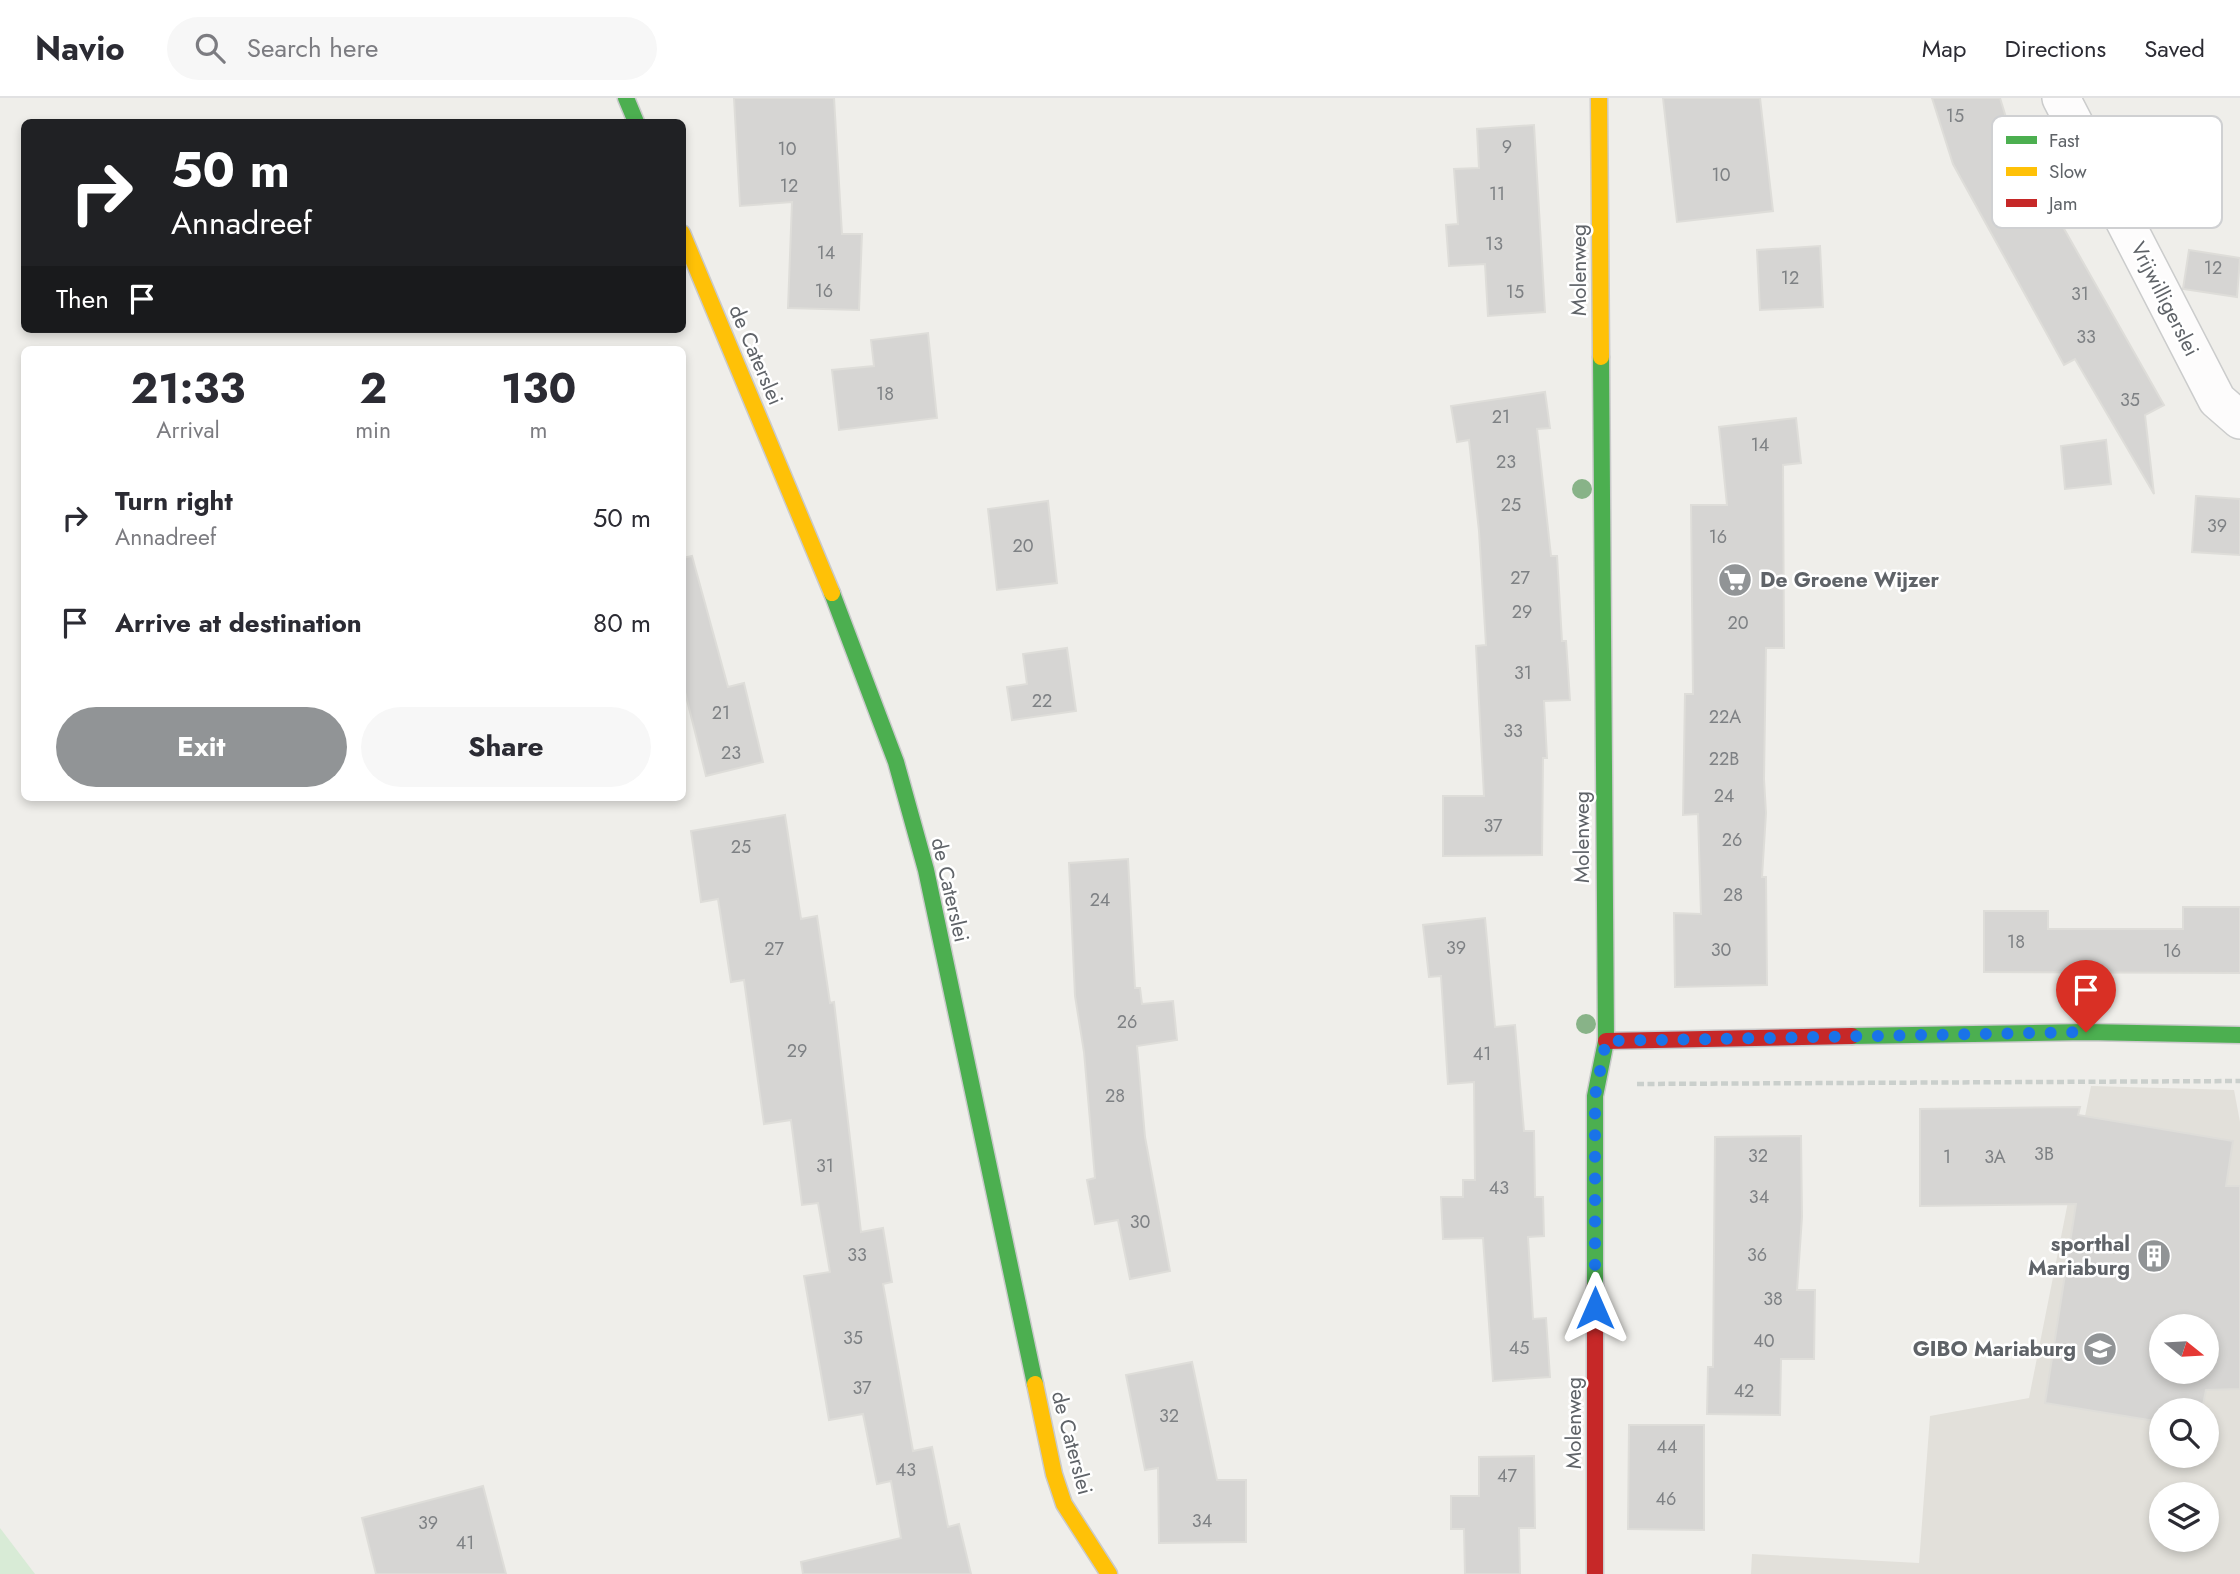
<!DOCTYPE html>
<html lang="en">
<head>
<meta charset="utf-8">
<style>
  body { margin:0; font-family:Jost,sans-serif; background:#f7f7f7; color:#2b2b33; height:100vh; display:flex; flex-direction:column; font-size:26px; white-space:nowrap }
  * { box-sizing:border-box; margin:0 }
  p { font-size:23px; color:#7c7c81 }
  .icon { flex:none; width:38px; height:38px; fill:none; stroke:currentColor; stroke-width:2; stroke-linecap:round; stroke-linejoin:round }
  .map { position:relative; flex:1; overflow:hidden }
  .side { position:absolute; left:21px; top:248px; width:665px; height:455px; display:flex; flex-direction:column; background:#fff; border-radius:10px; box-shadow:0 4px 10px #0003 }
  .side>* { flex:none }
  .guide { position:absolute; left:21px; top:21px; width:665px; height:214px; border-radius:10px; box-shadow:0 4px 10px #0003; background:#202124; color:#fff; overflow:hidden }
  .needle { width:46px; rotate:108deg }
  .tools { position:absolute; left:2149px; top:1216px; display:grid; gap:14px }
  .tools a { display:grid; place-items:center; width:70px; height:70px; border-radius:50%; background:#fff; box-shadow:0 4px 10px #0003; font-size:35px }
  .pin { position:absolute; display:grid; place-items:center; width:60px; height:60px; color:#fff; margin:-72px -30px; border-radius:50% 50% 50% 0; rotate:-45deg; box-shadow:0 0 7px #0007 }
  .pin .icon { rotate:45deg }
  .me { position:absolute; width:77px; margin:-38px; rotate:0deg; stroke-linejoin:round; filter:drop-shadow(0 0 5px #0008) }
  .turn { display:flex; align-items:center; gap:24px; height:147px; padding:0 35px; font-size:32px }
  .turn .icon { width:91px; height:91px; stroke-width:2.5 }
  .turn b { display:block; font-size:49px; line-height:60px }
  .then { display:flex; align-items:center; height:66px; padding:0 35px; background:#0003; gap:14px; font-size:26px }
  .eta { display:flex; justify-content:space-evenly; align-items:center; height:119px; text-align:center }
  .eta b { font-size:42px; font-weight:700; line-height:49px }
  .action { display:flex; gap:14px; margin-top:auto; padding:14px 35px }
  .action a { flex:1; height:80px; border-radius:42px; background:#919496; color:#fff; font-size:28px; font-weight:700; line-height:80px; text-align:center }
  .action a+a { background:#f7f7f7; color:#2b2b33 }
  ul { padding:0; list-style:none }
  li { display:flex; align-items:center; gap:21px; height:105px; padding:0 35px }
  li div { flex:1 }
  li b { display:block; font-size:26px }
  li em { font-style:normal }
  header { display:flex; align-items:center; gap:42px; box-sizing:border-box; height:98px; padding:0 35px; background:#fff; border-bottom:2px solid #e1e1e2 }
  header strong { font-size:33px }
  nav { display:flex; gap:38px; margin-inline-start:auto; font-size:24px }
  .search { width:490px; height:63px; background:#f7f7f7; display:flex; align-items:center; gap:18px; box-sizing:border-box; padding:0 24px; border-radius:38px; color:#7c7c81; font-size:26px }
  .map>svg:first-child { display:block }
  .education { fill:#e2e0da; fill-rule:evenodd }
  .green { fill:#d8ebd6 }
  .building { fill:#d6d5d3; stroke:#deddd9; stroke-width:2; fill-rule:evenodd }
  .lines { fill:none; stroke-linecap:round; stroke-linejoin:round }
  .street-casing { stroke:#cbcccc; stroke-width:40 }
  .fast-casing { stroke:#cacacb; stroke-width:19 }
  .slow-casing { stroke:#cacacb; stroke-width:19 }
  .jam-casing { stroke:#cacacb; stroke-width:19 }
  .path { stroke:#cacfcc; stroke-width:4.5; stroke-dasharray:7 3.5; stroke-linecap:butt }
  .street { stroke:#fdfcfc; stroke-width:37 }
  .fast { stroke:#4caf50; stroke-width:16 }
  .slow { stroke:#ffc107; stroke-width:16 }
  .jam { stroke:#c62828; stroke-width:16 }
  .tree { fill:#88b388 }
  .route { stroke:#1a73e8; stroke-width:12; stroke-dasharray:0 21.6 }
  .labels { text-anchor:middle; stroke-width:5; stroke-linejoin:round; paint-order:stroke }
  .number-label { font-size:18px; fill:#7e8184 }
  .street-label { font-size:21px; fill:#5f6368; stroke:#fff }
  .poi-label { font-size:21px; font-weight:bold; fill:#5f6368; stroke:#fff; text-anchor:end }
  .key { fill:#fff; stroke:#cfd0d2; stroke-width:2 }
  .key-label { font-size:19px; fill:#5f6368 }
</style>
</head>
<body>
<header>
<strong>Navio</strong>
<div class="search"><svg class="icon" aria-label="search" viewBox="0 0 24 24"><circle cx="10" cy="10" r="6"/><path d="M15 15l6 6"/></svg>Search here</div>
<nav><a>Map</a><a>Directions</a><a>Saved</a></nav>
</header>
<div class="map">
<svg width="2240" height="1476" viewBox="0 0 2240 1476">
  <rect width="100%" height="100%" fill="#efeeea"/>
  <!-- education -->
  <path class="education" d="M2091 988 2234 992 2240 1024V1476H1751L1752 1456 1919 1465 1930 1318 2029 1300ZM2161 1228H2207V1274H2161ZM2161 1312H2207V1358H2161ZM2161 1396H2207V1442H2161Z"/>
  <!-- green -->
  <path class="green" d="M0 1430 35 1476H0Z"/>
  <!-- building -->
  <path class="building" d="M734 0H834L842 136H862L859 212 788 210 792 104 740 108Z
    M1663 0H1760L1773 113 1677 124Z
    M1932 0H2000L2012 39 2164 307 2145 317 2154 396 2075 261 2064 267 1953 66Z
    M1534 27 1545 214 1488 218 1485 166 1449 168 1446 127 1458 126 1454 71 1479 70 1477 31Z
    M1820 148 1823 209 1760 212 1757 152Z
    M2189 152 2240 160 2237 199 2183 191Z
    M928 235 937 320 839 332 832 272 874 268 871 242Z
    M1545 294 1550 330 1537 331 1551 458H1557L1562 543H1566L1570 602 1544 603 1547 660H1543L1542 757 1443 758V698H1484L1476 548 1486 547 1479 433 1469 342 1457 344 1451 308Z
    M1796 320 1801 365 1783 367 1784 550H1766L1764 681 1766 715 1762 779H1766L1767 887 1675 889 1674 815 1701 816 1698 716 1683 717 1685 596H1693L1691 407H1727L1719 329Z
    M2106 342 2111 386 2065 391 2061 348Z
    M2196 398 2240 401V457L2192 454Z
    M1048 403 1057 485 997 492 988 411Z
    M692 458 728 589 744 585 763 664 706 678 682 582V460Z
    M1067 550 1076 613 1012 622 1007 589 1027 586 1023 556Z
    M785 717 801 821 817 818 830 905 834 904 861 1134 883 1130 892 1184 883 1186 913 1353 932 1349 948 1429 959 1426 971 1476H803L801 1464 901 1440 891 1383 877 1386 863 1316 829 1322 804 1178 830 1174 818 1105 802 1107 791 1022 764 1026 744 882 731 884 718 801 701 804 691 733Z
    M1128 761 1135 890H1140L1142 906 1173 903 1177 942 1137 948 1145 1039 1170 1173 1130 1181 1118 1122 1095 1126 1087 1082 1095 1080 1084 954 1075 898 1069 765Z
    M2183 809H2240V875L1984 874V813H2048V831H2183Z
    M1485 820 1495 929 1515 927 1524 1033H1534L1535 1099H1543L1544 1138 1528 1139 1533 1221 1546 1220 1550 1279 1493 1283 1483 1140 1443 1141 1441 1099H1463V1082H1475L1474 984 1448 986 1441 878 1429 879 1423 827Z
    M2080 1009 2078 1017 2233 1043 2226 1088H2240V1291L2206 1292 2202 1312H2161V1324L2045 1305 2076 1106 1920 1108V1011ZM2161 1228H2207V1274H2161Z
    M1801 1038 1802 1119 1797 1192H1815L1814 1261H1781L1780 1317 1707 1316 1708 1269H1713L1715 1039Z
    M1192 1264 1217 1382H1246V1444L1159 1445 1158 1370 1145 1372 1126 1277Z
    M1629 1327H1704V1432L1628 1431Z
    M1534 1358 1535 1430H1519L1520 1476H1465L1464 1431H1451V1398H1479V1359Z
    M483 1388 506 1476H376L362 1420Z"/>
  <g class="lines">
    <!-- street casing -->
    <g class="street-casing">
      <path id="street" d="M2061 0 2217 302 2240 322"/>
    </g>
    <!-- fast casing -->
    <g class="fast-casing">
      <path id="fast" d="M626 0 636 24
        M832 495 896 664 926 772 1035 1286
        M1852 938 2086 934 2240 937
        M1595 1189V998L1606 943 1601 259"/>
    </g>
    <!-- slow casing -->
    <g class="slow-casing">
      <path id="slow" d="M1599 0 1601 259
        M682 135 832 495
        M1035 1286 1054 1376 1064 1406 1109 1476"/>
    </g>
    <!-- jam casing -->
    <g class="jam-casing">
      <path id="jam" d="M1606 943 1852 938
        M1595 1189V1476"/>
    </g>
    <!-- path -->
    <path class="path" d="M1637 986 2240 983"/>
    <!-- street -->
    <use href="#street" class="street"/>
    <!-- fast -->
    <use href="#fast" class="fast"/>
    <!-- slow -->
    <use href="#slow" class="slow"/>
    <!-- jam -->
    <use href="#jam" class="jam"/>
  </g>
  <!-- trees -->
  <g class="tree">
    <circle cx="1582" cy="391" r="10"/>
    <circle cx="1586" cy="926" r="10"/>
  </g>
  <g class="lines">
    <!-- route -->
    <path class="route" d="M1595 1210V998L1606 943 2086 934"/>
  </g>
  <!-- icons -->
  <defs>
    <g id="supermarket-disc" transform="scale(1.75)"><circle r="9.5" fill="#919496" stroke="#fff"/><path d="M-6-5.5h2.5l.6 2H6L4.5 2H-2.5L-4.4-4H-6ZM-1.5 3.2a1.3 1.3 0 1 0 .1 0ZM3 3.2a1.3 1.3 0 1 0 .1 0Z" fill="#fff"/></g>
    <g id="building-disc" transform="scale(1.75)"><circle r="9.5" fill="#919496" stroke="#fff"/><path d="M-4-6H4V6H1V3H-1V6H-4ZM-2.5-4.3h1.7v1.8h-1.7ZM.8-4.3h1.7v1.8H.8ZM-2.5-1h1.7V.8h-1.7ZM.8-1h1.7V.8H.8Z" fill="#fff"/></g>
    <g id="school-disc" transform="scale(1.75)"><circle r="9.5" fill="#919496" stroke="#fff"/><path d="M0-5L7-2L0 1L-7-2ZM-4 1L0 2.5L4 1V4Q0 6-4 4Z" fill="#fff"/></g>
  </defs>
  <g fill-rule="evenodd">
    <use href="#supermarket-disc" x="1735" y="482"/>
    <use href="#building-disc" x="2154" y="1158"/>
    <use href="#school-disc" x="2100" y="1251"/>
  </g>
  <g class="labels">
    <!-- number labels -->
    <g class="number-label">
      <text x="1955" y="24">15</text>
      <text x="1507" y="55">9</text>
      <text x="787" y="57">10</text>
      <text x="1721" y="83">10</text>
      <text x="789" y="94">12</text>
      <text x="1497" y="102">11</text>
      <text x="1494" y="152">13</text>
      <text x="826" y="161">14</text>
      <text x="2213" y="176">12</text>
      <text x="1790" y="186">12</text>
      <text x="824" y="199">16</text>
      <text x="1515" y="200">15</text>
      <text x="2080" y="202">31</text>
      <text x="2086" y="245">33</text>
      <text x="885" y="302">18</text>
      <text x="2130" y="308">35</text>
      <text x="1501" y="325">21</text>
      <text x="1760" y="353">14</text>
      <text x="1506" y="370">23</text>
      <text x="1511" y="413">25</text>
      <text x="2217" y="434">39</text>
      <text x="1718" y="445">16</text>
      <text x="1023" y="454">20</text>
      <text x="1520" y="486">27</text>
      <text x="1522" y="520">29</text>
      <text x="1738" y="531">20</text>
      <text x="1523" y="581">31</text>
      <text x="1042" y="609">22</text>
      <text x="721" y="621">21</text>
      <text x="1725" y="625">22A</text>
      <text x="1513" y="639">33</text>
      <text x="731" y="661">23</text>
      <text x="1724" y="667">22B</text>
      <text x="1724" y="704">24</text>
      <text x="1493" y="734">37</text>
      <text x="1732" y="748">26</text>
      <text x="741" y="755">25</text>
      <text x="1733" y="803">28</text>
      <text x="1100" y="808">24</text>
      <text x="2016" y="850">18</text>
      <text x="1456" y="856">39</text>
      <text x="774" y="857">27</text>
      <text x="1721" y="858">30</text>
      <text x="2172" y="859">16</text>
      <text x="1127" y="930">26</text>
      <text x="797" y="959">29</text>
      <text x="1482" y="962">41</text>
      <text x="1115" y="1004">28</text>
      <text x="2044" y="1062">3B</text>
      <text x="1758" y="1064">32</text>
      <text x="1947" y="1065">1</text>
      <text x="1995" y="1065">3A</text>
      <text x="825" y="1074">31</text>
      <text x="1499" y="1096">43</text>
      <text x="1759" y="1105">34</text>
      <text x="1140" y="1130">30</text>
      <text x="857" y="1163">33</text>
      <text x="1757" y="1163">36</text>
      <text x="1773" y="1207">38</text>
      <text x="853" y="1246">35</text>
      <text x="1764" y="1249">40</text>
      <text x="1519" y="1256">45</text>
      <text x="862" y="1296">37</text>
      <text x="1744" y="1299">42</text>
      <text x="1169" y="1324">32</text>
      <text x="1667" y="1355">44</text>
      <text x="906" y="1378">43</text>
      <text x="1507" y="1384">47</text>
      <text x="1666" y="1407">46</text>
      <text x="1202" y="1429">34</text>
      <text x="428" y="1431">39</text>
      <text x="465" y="1451">41</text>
    </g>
    <!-- street labels -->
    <g class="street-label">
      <text transform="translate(1579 172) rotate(-90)" y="7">Molenweg</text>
      <text transform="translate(2165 201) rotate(63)" y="7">Vrijwilligerslei</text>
      <text transform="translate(756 257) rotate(67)" y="7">de Caterslei</text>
      <text transform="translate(1582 739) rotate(-90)" y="7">Molenweg</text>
      <text transform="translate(950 792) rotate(77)" y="7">de Caterslei</text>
      <text transform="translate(1574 1325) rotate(-90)" y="7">Molenweg</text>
      <text transform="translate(1072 1345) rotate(75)" y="7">de Caterslei</text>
    </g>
    <!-- poi labels -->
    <g class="poi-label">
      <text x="1760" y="489" text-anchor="start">De Groene Wijzer</text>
      <text x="2130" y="1153">sporthal<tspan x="2130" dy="24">Mariaburg</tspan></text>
      <text x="2076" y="1258">GIBO Mariaburg</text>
    </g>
  </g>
  <!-- legend -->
  <rect x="1992" y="18" width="230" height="112" rx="10" class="key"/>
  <rect x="2006" y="38" width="31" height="8" fill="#4caf50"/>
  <rect x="2006" y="69" width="31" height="9" fill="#ffc107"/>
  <rect x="2006" y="101" width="31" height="8" fill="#c62828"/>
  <g class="key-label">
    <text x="2049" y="49">Fast</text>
    <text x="2049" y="80">Slow</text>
    <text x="2049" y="112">Jam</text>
  </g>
</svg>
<div class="tools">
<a><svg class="needle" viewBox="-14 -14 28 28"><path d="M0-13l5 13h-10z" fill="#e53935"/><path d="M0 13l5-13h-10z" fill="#7c7c81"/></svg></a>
<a><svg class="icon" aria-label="search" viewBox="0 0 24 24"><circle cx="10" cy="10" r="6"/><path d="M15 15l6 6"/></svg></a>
<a><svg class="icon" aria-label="layers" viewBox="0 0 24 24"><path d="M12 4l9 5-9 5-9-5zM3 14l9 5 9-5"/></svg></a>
</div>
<div class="pin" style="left:2086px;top:934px;background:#d93025"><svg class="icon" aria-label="arrive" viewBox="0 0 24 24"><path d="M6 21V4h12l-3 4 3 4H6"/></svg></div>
<svg class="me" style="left:1595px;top:1210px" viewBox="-20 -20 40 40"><path d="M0-17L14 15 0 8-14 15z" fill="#1a73e8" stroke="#fff" stroke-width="4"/></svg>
<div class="guide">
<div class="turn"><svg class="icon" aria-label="right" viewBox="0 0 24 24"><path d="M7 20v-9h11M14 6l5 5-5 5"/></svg><div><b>50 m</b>Annadreef</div></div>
<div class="then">Then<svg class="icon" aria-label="arrive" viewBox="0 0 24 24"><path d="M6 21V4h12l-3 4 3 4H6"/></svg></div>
</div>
<section class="side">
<div class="eta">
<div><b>21:33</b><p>Arrival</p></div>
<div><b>2</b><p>min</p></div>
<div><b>130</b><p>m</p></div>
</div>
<ul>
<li><svg class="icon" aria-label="right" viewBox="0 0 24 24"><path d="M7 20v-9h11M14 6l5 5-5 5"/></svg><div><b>Turn right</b><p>Annadreef</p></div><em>50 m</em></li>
<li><svg class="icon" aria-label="arrive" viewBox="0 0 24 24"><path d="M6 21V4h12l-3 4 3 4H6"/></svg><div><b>Arrive at destination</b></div><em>80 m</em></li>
</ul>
<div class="action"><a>Exit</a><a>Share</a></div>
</section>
</div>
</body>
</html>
